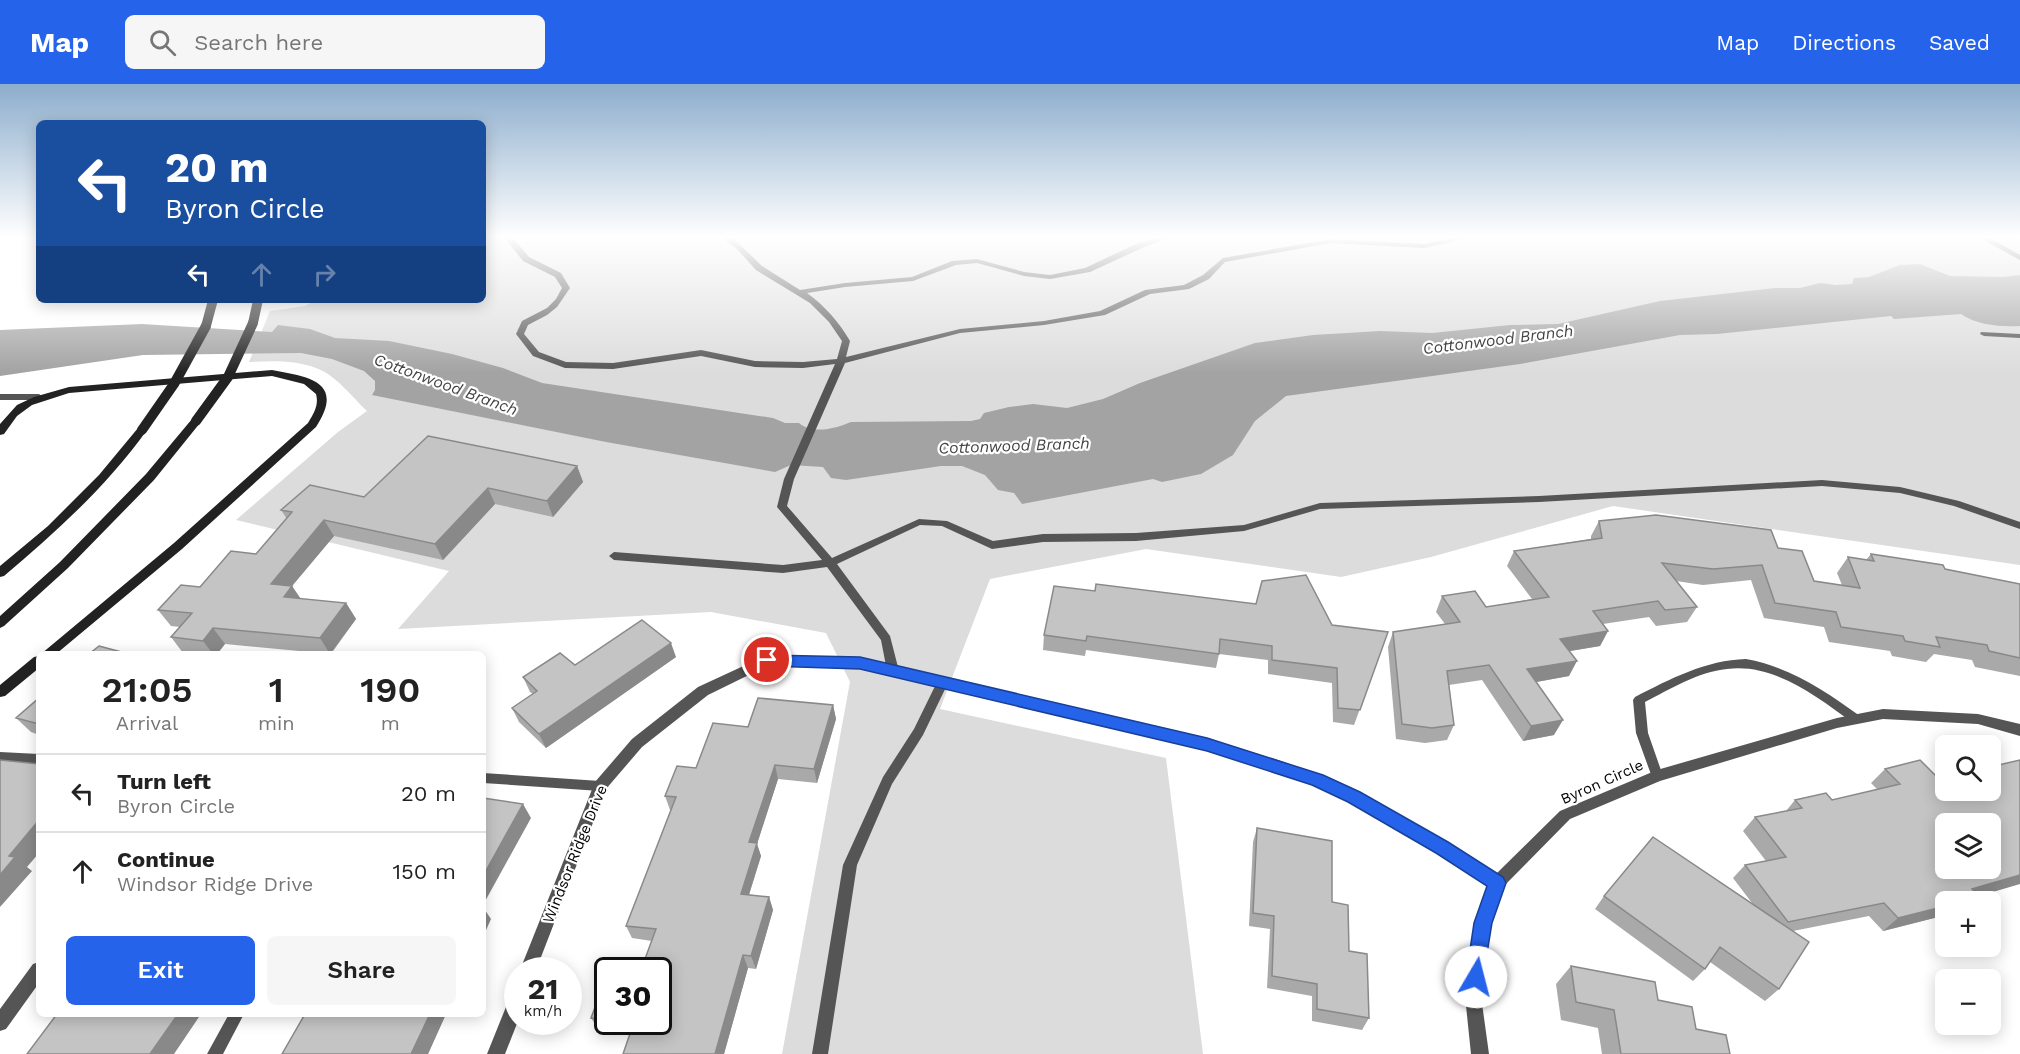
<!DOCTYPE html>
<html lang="en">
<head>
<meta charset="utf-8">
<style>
  body { margin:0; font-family:"Work Sans",sans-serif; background:#f6f6f6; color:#222; height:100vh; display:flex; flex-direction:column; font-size:22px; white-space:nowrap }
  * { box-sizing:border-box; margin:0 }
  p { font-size:20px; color:#767676 }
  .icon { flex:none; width:33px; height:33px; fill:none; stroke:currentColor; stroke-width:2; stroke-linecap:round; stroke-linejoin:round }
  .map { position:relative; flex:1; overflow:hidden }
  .side { position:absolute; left:36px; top:567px; width:450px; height:366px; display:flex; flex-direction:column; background:#fff; border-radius:9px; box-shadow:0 3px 15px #0003 }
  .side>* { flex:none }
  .hud { position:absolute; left:36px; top:36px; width:450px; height:183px; border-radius:9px; box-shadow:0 3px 15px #0003; background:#1a4fa0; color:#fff; overflow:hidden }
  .controls { position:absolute; left:1935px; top:651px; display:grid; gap:12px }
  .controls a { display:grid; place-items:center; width:66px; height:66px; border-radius:9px; background:#fff; box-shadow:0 3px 15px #0003; font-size:30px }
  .speed { position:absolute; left:504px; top:873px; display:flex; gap:12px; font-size:30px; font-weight:700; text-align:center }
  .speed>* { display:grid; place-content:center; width:78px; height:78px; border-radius:50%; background:#fff; box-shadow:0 3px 15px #0003; line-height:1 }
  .speed small { font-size:15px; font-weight:400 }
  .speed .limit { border:3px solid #111; border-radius:9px; background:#fff; color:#111 }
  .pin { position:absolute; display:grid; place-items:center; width:51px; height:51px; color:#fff; margin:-26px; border:3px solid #fff; border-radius:50%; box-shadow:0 2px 6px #0007 }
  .me { position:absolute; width:66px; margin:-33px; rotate:8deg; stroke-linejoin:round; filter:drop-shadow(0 0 4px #0008) }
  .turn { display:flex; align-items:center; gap:21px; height:126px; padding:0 30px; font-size:27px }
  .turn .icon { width:78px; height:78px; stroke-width:2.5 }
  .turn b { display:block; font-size:42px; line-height:51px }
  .lanes { display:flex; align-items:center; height:57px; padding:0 30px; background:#0003; justify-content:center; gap:30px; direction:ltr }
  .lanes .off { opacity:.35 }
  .eta { display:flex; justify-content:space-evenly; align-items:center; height:102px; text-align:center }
  .eta b { font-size:36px; font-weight:600; line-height:42px }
  .action { display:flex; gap:12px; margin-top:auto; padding:12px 30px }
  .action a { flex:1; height:69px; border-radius:9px; background:#2563eb; color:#fff; font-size:24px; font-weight:600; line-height:69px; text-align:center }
  .action a+a { background:#f6f6f6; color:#222 }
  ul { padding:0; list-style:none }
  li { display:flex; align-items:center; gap:18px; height:78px; padding:0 30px; border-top:2px solid #e0e0e0 }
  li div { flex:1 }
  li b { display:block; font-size:22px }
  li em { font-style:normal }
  header { display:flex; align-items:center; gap:36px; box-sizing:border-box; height:84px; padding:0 30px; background:#2563eb; color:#fff }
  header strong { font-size:28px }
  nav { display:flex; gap:33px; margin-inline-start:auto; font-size:21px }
  .search { width:420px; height:54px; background:#f6f6f6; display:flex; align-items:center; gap:15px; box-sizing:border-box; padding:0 21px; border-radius:9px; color:#767676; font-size:22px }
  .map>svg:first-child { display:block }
  .green { fill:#dcdcdc }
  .water { fill:#a3a3a3 }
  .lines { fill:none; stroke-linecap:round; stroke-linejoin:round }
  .lane { fill:#555; fill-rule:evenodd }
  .street { fill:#555; fill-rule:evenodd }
  .secondary { fill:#222; fill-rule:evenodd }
  .secondary-bridge { stroke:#222; stroke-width:10 }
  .wall { fill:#a9a9a9 }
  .shaded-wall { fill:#898989 }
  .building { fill:#c4c4c4; stroke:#898989; stroke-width:1.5; fill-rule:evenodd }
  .route { fill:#2563eb; stroke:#184099; stroke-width:1.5 }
  .labels { text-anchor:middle; stroke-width:4.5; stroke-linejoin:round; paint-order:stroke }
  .street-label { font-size:15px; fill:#000; stroke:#fff }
  .water-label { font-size:16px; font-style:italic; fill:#444; stroke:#fff }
</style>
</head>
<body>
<header>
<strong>Map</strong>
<div class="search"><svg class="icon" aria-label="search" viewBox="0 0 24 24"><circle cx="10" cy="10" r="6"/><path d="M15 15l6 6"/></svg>Search here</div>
<nav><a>Map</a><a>Directions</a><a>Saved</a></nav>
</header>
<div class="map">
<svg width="2020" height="970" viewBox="0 0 2020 970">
  <rect width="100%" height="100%" fill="#fff"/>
  <!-- green -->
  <path class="green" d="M483 153H2020V481L1613 422 1431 473 1341 493 1146 465 990 495 940 625 1166 674 1203 970H782L850 598 826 549 711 528 398 545 449 487 236 436 338 348 367 327C352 313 336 291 316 284 294 276 272 277 249 278L270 227 305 222 316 216H483Z"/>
  <!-- water -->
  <path class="water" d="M1920 180 1950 192 2004 193 2020 191V242C2000 243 1977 241 1961 230L1894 235 1891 232 1717 250 1680 251 1520 280 1286 312 1255 337 1233 371 1201 390 1162 398 1153 395 1022 420 1014 409 998 406 985 391 962 382H941L846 396 831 394 823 383 791 381 775 388 606 358 372 311 375 306V297L364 287 332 275 301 269 143 271 0 292V246L142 240 272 248 278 241 310 245 335 254 389 257 452 270 503 284 542 299 773 334 785 339H799C813 351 837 344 851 338L971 337 980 335 984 329 1009 323 1033 320 1067 324 1103 315 1140 299 1255 259 1313 251 1380 247 1432 249 1510 241 1558 240 1660 217 1775 204H1800L1820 199 1836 201 1852 200 1854 194 1869 193 1900 181Z"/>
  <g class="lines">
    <!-- lane -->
    <path class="lane" d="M504 153H512L529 173 561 189 570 204 557 223 547 231 528 241 524 250 539 268 566 278 613 279 701 266 755 277 803 278 837 275 842 257 829 238 810 219 756 186 737 165 721 153 733 154 762 182 800 206 845 199 912 193 952 177 977 175 1024 188 1050 191 1085 184 1136 160 1159 153H1171L1142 164 1090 188 1050 195 1024 192 977 179 956 181 913 197 845 203 807 209C825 222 839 238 850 257L846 273 960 245 1044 237 1100 227 1145 206 1184 201 1203 191 1223 174 1331 155 1424 160 1458 153H1475L1424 164 1331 159 1225 178 1209 195 1189 205 1150 210 1105 231 1044 241 960 249 845 279 794 395 787 422 832 474 919 435 947 437 993 457 1043 450 1136 449 1244 441 1320 419 1539 412 1822 396 1900 403 1959 417 2020 438V445L1954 422 1900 409 1822 402 1539 418 1320 425 1244 447 1136 457 1043 458 992 465 942 442 920 441 837 480 890 552 899 587 897 590H889L887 587 881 556 827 483 783 489 614 476 609 472 614 468 783 481 822 476 777 423 784 395 835 280 803 284 755 283 701 272 613 285 565 284 533 272 516 250 522 237 547 224 556 215 562 204 555 193 523 177Z
      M1978 153H1988L2020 171V176Z
      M1981 248 2020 250V254L1984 252 1980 250Z
      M0 310H39L43 313 39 316H0Z
      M1746 575C1790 583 1824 606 1860 632L1862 635 1860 638 1856 640 1852 638C1816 612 1774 579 1727 585 1698 588 1670 605 1645 618L1648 649 1663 692 1661 696 1657 697 1653 696 1636 649 1633 616 1635 613C1670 595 1706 576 1746 575Z
      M942 594 946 596 948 599 923 651 892 700 857 781 828 970H812L843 781 883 693 914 645 938 596Z
      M0 668 39 670V680L0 678Z
      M483 689 600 697 604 698 606 702 604 706 600 707 483 699Z
      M229 930H244L223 970H207Z"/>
    <!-- street -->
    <path class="street" d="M767 571 860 574 1207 654 1278 676 1322 692 1359 709 1447 758 1496 790 1560 727 1657 686 1837 634 1883 625 1978 630 2020 640V652L1978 640 1883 635 1837 644 1660 697 1570 735 1503 803 1491 839 1481 912 1489 970H1471L1465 912 1475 839 1488 802 1437 768 1349 717 1312 700 1271 685 1207 666 860 584 769 581 708 611 642 663 606 705 536 886H520L595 698 632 655 698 603Z
      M39 878V899L6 945 0 947V925L33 880Z
      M518 906V937L505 970H487L512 908Z"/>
    <!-- secondary -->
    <path class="secondary" d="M208 216H218L211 242 206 245 201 242Z
      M253 216H263L258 239 253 242 248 239Z
      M272 286C310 293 345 298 316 343L182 465 56 570H41L174 459 308 339C314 329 319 321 316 310L304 300 272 292 69 309 32 321 17 332 4 350 0 351V340L17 321 34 313 69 303Z
      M196 334 200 335 201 337 200 339 154 396 68 484 4 542 0 544V532L60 478 146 390 192 335Z
      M142 343 147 346C107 402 56 448 4 492L0 493V482L48 442 99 391 138 344Z
      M39 572V584L5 612 0 613V601L34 573Z"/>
    <!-- secondary-bridge -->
    <path class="secondary-bridge" d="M196 337 228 293 253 239
      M142 346 174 300 206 242"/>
  </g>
  <!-- wall -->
  <path class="wall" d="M577 382 583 398 553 433 495 420 443 476 334 452 292 502 300 515 346 519 356 535 331 570 225 560 217 570 183 569 171 553 180 543 171 542 158 526 200 503 256 470 287 435 281 426 364 413Z
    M1599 437 1778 464 1814 497 1842 501 1837 489 1848 473 1866 476 1871 470 2020 500V592L1975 583 1972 576 1934 570 1926 578 1892 572 1890 567 1829 558 1824 543 1764 534 1751 496 1703 501 1676 497 1697 523 1687 538 1656 542 1649 533 1603 540 1608 547 1600 562 1570 567 1569 592 1536 598 1554 651 1523 657 1482 596 1449 601 1454 641 1447 656 1425 659 1396 655 1388 563 1393 548 1445 540 1436 528 1442 512 1486 523 1532 515 1507 482 1514 467 1591 455V452Z
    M1095 507 1332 541 1388 548 1354 641 1333 638 1332 599 1268 590V576L1219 570 1216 584 1086 566 1085 572 1043 566 1044 551Z
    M676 573 546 664 519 638 512 624 533 610 530 608 523 593 575 581Z
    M39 614V651L31 648 16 634Z
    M758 614 833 621 836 635 817 699 778 695 757 760 761 772 749 811 769 813 773 826 756 885 748 884 724 970H623L630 949 599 946 591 934 608 889V938H658V886H641L652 857 632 854 626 842 671 726H670L665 712 677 682 696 684 713 639 748 643Z
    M1920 676 1946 818V831L1883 847 1869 832 1793 847 1779 905 1765 917 1710 878 1705 885 1693 897 1595 825 1604 812 1752 819 1733 794 1745 781 1766 777 1743 747 1755 733 1786 727 1795 716H1832L1878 706 1871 699 1885 685Z
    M1257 744 1332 818 1349 867 1369 934 1362 946 1312 937V912L1267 904 1270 845 1249 842 1253 758Z
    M1571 882 1658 916 1730 970H1602L1598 944 1561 936 1556 900Z
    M298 930H446L428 970 303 934Z"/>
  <!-- shaded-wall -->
  <path class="shaded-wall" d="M577 382 583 398 553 433 547 417Z
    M488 404 495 420 443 476 435 460Z
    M324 436 334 452 292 502 303 518 294 529 271 500Z
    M346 519 356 535 330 570 320 554Z
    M213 544 225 560 217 570H213L203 557Z
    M1608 547 1600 562 1552 570 1560 555Z
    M671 559 676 573 546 664 539 650Z
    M1577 577 1569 592 1520 601 1527 585Z
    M833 621 836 635 817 699 814 685Z
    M1563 636 1554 651 1523 657 1531 642Z
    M775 681 778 695 757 760 761 772 745 823 741 810 749 758Z
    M523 720 531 734 483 821V792Z
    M39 736V769L27 783 32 787 0 823V791L9 772Z
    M2020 791V800L1959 818 1972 805Z
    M769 813 773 826 756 885 751 872Z
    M1979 813 1974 818H1963Z
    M1946 822V831L1883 847 1898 834Z
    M483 823 491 835 483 853Z
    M743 871 748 884 724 970H715Z
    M178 930H201L174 970H150Z
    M430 930H446L428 970H411Z"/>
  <!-- building -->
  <path class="building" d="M428 352 577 382 547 417 488 404 435 460 324 436 271 500 292 502 284 513 346 519 320 554 213 544 203 557 171 553 192 529 158 526 181 501 200 503 231 467 256 470 292 428 281 426 310 401 364 413Z
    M1656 431 1771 446 1778 464 1802 467 1814 497 1860 504 1848 473 1874 477 1871 470 1943 481 1945 485 2020 500V574L1989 567 1987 561 1936 553 1940 563 1905 557 1903 552 1841 543 1836 528 1775 519 1762 481 1713 485 1662 479 1697 523 1665 526 1658 517 1593 527 1608 547 1560 555 1577 577 1527 585 1563 636 1531 642 1489 581 1447 587 1454 641 1432 644 1402 640 1393 548 1460 538 1442 512 1475 507 1486 523 1549 513 1514 467 1602 454 1599 437Z
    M1306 491 1332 541 1388 548 1360 626 1338 624 1337 584 1272 576V562L1220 555 1219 570 1087 552 1086 557 1044 551 1054 502 1095 507 1096 500 1256 520 1262 497Z
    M642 536 671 559 539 650 512 624 537 607 523 593 560 569 575 581Z
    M99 562 129 570H89Z
    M39 614V640L16 634Z
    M758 614 833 621 814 685 775 681 749 758 757 759 741 810 769 813 751 872 743 871 715 970H623L634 938H627H658V886H641L656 845 626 842 676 713 665 712 677 682 696 684 713 639 748 643Z
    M0 676 39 680V736L9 772 15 773 0 791Z
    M1920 676 1936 692 1946 690V706H1990V683L2020 676V791L1972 805 1979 813 1963 818H1946V822L1898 834 1884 819 1788 838 1745 781 1786 773 1755 733 1802 724 1795 716 1826 709 1832 716 1900 700 1885 685ZM1946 740H1990V784H1946Z
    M483 714 523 720 483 792Z
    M1257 744 1332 757V818L1348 821 1349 867 1367 870 1369 934 1317 925V900L1272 892 1274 832 1253 829Z
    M1653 753 1809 858 1779 905 1720 863 1705 885 1604 812Z
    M1571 882 1655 898 1658 916 1692 923 1696 945 1726 951 1730 970H1621L1614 926 1576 918Z
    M608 889V935L591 934Z
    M57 930H178L150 970H27Z
    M305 930H430L411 970H282Z"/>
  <!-- sky -->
  <linearGradient id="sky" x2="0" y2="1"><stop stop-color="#8cadcc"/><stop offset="0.53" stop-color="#fff"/><stop offset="1" stop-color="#fff" stop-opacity="0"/></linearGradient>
  <rect width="2020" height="289" fill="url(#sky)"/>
  <!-- route -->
  <path class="route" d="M767 571 860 573 1207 654 1323 691 1360 708 1448 758 1503 793 1506 799 1492 839 1482 900 1476 902 1469 900 1466 893 1474 839 1487 802 1436 769 1348 718 1312 701 1207 667 860 585 767 582 761 580 759 576 761 572Z"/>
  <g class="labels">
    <!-- street labels -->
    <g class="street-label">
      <text transform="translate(1602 698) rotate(-24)" y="5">Byron Circle</text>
      <text transform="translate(575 770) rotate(-68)" y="5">Windsor Ridge Drive</text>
    </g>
    <!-- water labels -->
    <g class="water-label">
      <text transform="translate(1498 255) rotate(-7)" y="6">Cottonwood Branch</text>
      <text transform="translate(446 300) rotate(20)" y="6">Cottonwood Branch</text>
      <text transform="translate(1014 361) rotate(-2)" y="6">Cottonwood Branch</text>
    </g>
  </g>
</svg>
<div class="controls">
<a><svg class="icon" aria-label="search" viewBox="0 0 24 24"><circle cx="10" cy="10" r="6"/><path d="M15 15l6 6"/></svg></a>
<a><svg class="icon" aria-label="layers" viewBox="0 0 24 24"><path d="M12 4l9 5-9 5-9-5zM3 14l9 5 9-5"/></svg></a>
<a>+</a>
<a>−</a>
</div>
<div class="speed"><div>21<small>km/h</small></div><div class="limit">30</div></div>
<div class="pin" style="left:767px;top:576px;background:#d93025"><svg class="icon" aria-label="arrive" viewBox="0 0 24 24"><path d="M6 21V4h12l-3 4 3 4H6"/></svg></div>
<svg class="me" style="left:1476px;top:893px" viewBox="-20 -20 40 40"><circle r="19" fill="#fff"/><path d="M0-13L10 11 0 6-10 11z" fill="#2563eb"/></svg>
<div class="hud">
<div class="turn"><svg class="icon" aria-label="left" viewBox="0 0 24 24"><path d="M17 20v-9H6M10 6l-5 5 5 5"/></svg><div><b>20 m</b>Byron Circle</div></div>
<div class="lanes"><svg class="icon" aria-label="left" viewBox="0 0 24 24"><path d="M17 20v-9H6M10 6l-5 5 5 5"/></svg><svg class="icon off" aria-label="ahead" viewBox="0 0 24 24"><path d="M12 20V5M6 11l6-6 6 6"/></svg><svg class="icon off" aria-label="right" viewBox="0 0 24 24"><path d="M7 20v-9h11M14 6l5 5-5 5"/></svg></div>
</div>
<section class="side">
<div class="eta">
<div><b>21:05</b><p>Arrival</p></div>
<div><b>1</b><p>min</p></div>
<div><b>190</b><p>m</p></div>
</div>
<ul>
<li><svg class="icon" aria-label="left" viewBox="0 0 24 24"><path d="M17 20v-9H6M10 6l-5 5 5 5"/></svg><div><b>Turn left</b><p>Byron Circle</p></div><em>20 m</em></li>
<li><svg class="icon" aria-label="ahead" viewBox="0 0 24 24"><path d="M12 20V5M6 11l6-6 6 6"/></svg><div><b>Continue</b><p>Windsor Ridge Drive</p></div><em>150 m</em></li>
</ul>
<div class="action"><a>Exit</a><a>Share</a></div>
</section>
</div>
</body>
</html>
